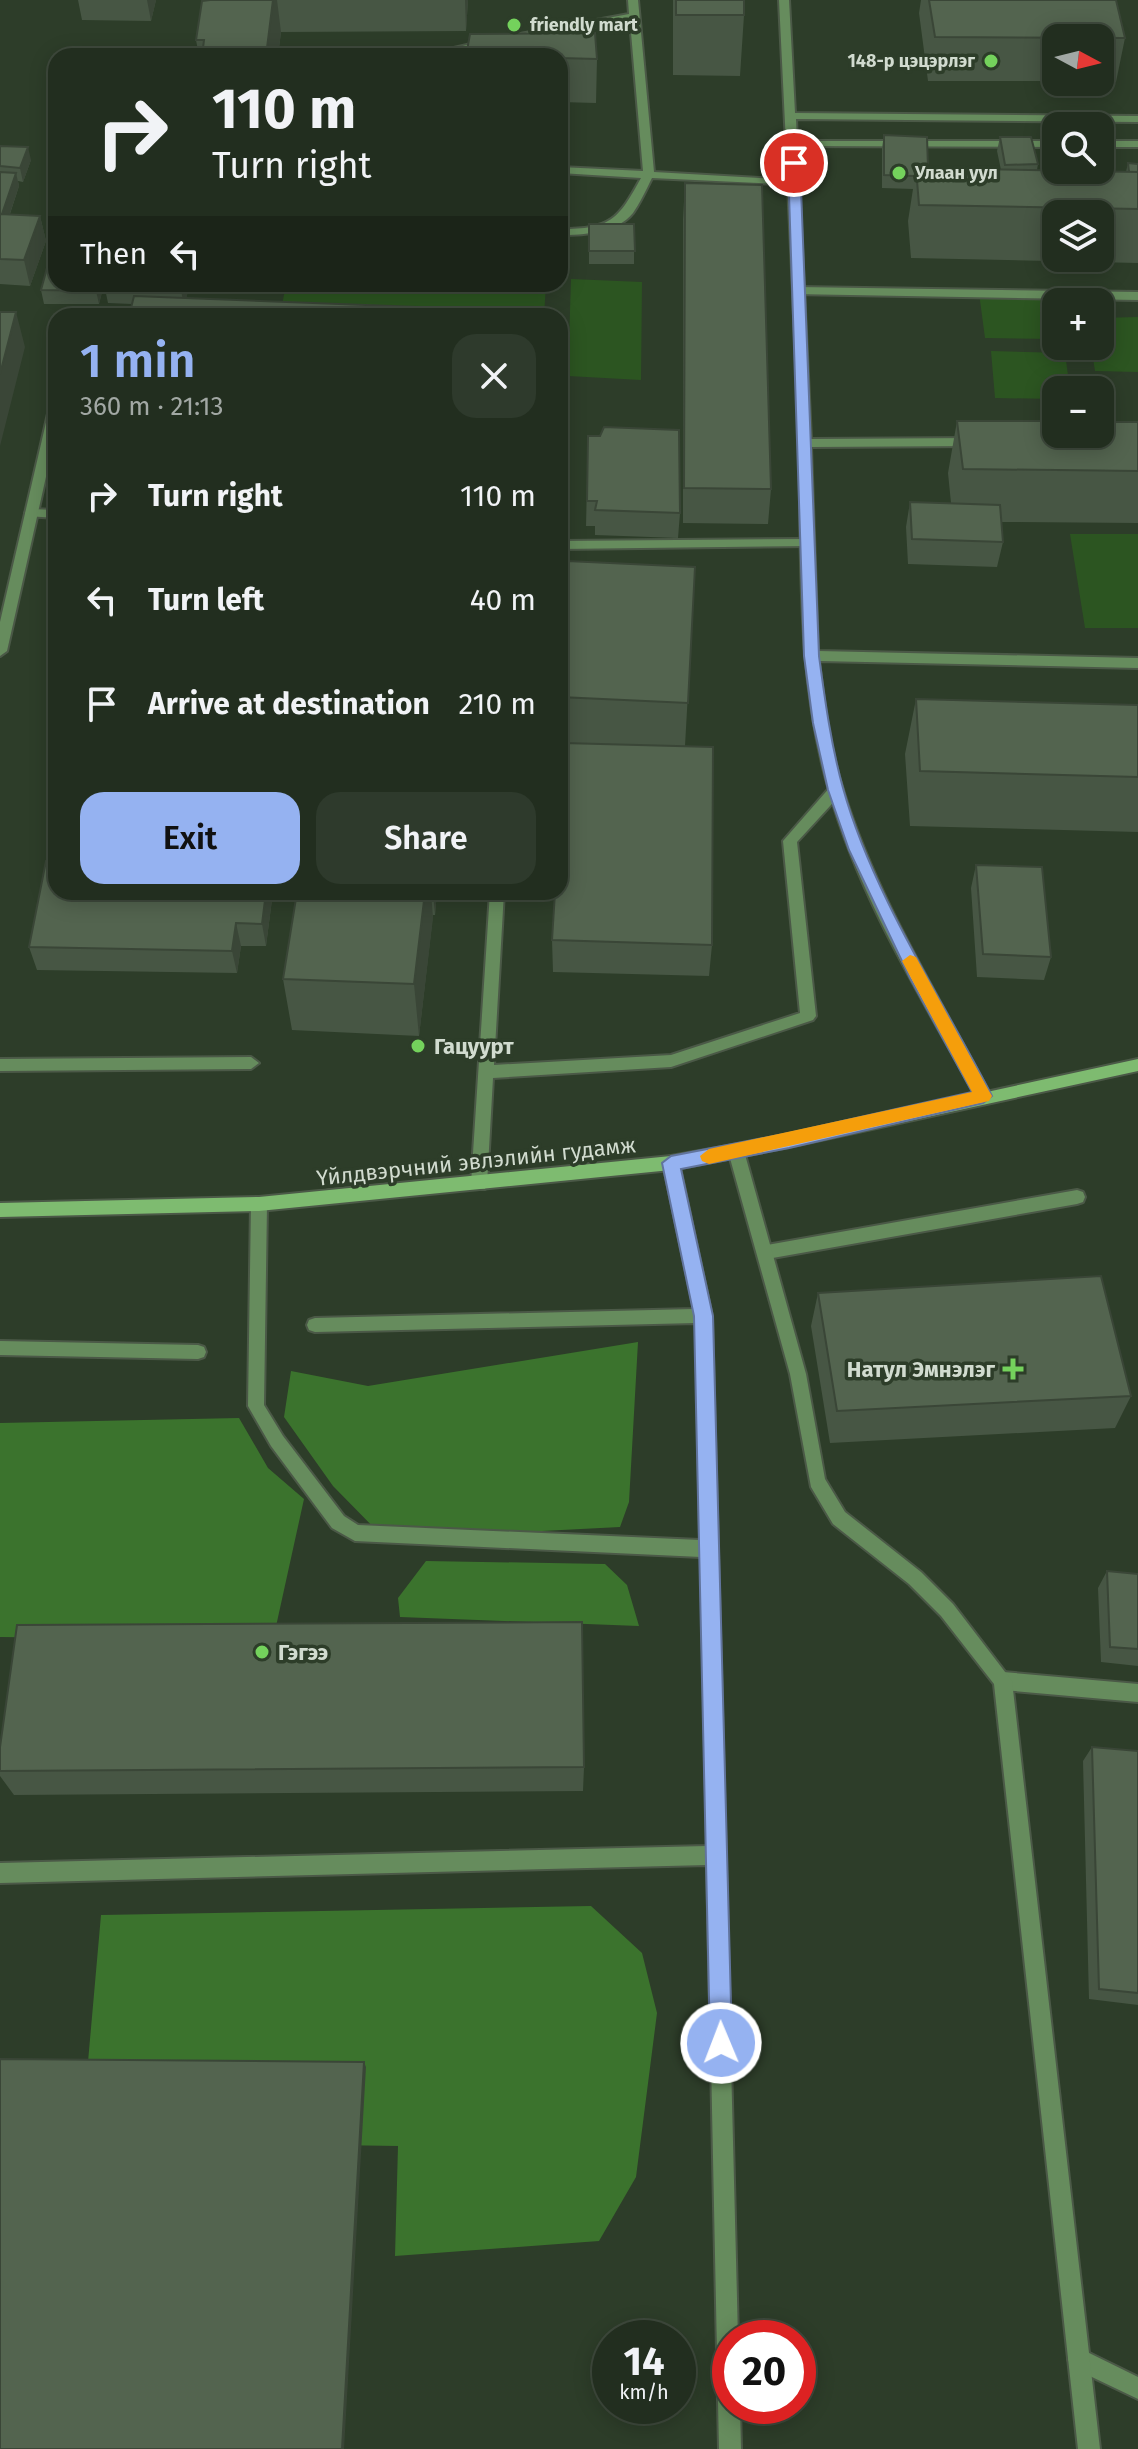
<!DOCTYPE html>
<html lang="en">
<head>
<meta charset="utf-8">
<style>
  body { margin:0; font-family:"Fira Sans",sans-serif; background:#2e3a2c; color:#f1f3f6; height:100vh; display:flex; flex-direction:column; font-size:30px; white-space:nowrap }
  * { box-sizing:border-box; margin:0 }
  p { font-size:26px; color:#a2a8a4 }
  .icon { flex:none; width:44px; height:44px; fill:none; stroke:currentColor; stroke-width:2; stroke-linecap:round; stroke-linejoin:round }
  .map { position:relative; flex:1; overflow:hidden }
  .drawer { position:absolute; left:48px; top:308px; width:520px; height:592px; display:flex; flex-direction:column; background:#222e1f; border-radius:24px; box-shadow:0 4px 20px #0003,0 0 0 2px #3f4a3d }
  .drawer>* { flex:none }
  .top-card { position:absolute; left:48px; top:48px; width:520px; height:244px; border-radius:24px; box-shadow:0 4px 20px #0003,0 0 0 2px #3f4a3d; background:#222e1f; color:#f1f3f6; overflow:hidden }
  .needle { width:52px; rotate:97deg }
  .tools { position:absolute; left:1042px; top:24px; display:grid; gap:16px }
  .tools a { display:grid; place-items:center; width:72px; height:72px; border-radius:16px; background:#222e1f; box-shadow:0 4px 20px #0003,0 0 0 2px #3f4a3d; font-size:40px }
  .speed { position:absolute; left:592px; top:2320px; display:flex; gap:16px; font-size:40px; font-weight:700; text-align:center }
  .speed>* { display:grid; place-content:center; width:104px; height:104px; border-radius:50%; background:#222e1f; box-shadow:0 4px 20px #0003,0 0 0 2px #3f4a3d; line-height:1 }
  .speed small { font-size:20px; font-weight:400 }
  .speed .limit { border:12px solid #d22; background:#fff; color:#111 }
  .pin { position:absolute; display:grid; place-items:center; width:68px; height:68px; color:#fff; margin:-34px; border:4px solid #fff; border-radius:50%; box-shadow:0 2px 8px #0007 }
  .me { position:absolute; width:88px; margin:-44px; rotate:359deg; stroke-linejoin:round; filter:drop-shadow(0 0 6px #0008) }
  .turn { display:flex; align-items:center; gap:28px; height:168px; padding:0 32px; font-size:36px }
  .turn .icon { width:104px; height:104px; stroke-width:2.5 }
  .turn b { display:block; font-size:56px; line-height:68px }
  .then { display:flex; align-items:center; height:76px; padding:0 32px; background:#0003; gap:16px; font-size:30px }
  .round { display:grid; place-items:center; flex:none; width:84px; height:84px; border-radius:24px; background:#2e3a2c }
  .headline { display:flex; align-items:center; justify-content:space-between; height:136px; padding:0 32px }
  h1 { font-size:48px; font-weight:600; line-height:60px; color:#95b2f1 }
  .primary-button { display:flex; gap:16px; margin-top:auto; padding:16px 32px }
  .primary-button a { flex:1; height:92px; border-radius:24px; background:#95b2f1; color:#111; font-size:32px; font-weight:600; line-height:92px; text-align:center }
  .primary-button a+a { background:#2e3a2c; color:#f1f3f6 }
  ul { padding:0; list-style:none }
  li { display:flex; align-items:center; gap:24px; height:104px; padding:0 32px }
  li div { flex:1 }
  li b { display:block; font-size:30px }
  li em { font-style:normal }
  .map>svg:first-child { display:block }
  .green { fill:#2c5521 }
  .forest { fill:#3b732d }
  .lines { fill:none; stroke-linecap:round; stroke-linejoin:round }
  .lane-casing { stroke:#4b5947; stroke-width:4 }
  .street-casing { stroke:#4b5947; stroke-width:4 }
  .secondary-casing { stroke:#4b5947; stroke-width:4 }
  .lane { fill:#668c5d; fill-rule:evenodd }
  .street { fill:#668c5d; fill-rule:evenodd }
  .secondary { fill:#7ebb70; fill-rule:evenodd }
  .wall { fill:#475644; fill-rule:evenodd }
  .shaded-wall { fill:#3a4637 }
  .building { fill:#53644f; stroke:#3a4637; stroke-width:2 }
  .route { fill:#95b2f1; stroke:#61749d; stroke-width:2 }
  .slow { fill:#f59e0b }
  .poi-dot { fill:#74d25c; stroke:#2d3d29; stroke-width:3 }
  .labels { text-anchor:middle; stroke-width:7; stroke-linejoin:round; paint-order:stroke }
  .far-poi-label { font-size:18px; font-weight:bold; fill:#d1dbcf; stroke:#2d3d29; text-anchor:start }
  .poi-label { font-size:22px; font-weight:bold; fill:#d1dbcf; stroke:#2d3d29; text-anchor:start }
  .street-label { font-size:22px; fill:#d1dbcf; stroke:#2d3d29 }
</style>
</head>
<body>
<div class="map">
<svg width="1138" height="2449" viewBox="0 0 1138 2449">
  <rect width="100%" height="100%" fill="#2d3d29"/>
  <!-- green -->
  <path class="green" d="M571 279 642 282 641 380 568 376Z
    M286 284H546L544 316H280Z
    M979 293 1055 294 1056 339 985 338Z
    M1138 317V372L1095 371 1091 346H1100V318Z
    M991 351 1065 353 1070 390H1056V399L995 398Z
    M1070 534H1138V628H1085Z"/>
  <!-- forest -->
  <path class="forest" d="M638 1342 629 1502 620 1527 385 1539 333 1486 284 1417 291 1371 368 1386Z
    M239 1418 268 1468 304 1499 273 1640 0 1637V1423Z
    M426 1561 605 1564 627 1585 639 1626 400 1617 398 1598Z
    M591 1906 642 1953 657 2013 636 2177 599 2241 395 2256 398 2146 81 2141 101 1915Z"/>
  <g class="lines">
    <!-- lane casing -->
    <g class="lane-casing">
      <path id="lane" d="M628 0H638L654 172 796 180 802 183 800 185 652 178C646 190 640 203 633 213 617 233 583 235 560 235V229C611 229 618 220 641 178L560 173V167L643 171 630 21 520 40 515 37 520 34 629 14Z
        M489 40 494 43 493 45 450 53 445 50Z
        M793 141H1056V147L789 146 788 144Z
        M1100 141H1138V147H1100Z
        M797 287 1138 292V300L793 294V288Z
        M31 509 56 510V518L27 516 25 513Z
        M806 539 811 540V546L560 549V541Z
        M836 785 841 786 843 790 841 794 797 842 816 1016 813 1020 671 1067 493 1078 487 1184 485 1189H473L471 1184 490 892H504L494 1065 671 1055 800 1013 783 841 831 786Z
        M251 1057 259 1063 251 1069 0 1071V1059Z
        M671 1156 677 1158 679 1163 712 1316 738 2338H730V2406H740L741 2449H719L707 1865 0 1883V1863L707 1846 701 1557 355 1541 332 1528 271 1446 248 1406 251 1204 253 1199H265L267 1204 264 1405 283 1436 344 1516 358 1525 700 1540 696 1323 315 1332 309 1330 307 1325 309 1320 315 1318 694 1309 663 1163 665 1158Z
        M1077 1190 1083 1192 1085 1197 1083 1202 1077 1204 767 1259 761 1257 759 1252 761 1247 767 1245Z
        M0 1341 198 1345 204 1347 206 1352 204 1357 198 1359 0 1355Z
        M1003 1672 1138 1684V1702L1003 1690 997 1687 994 1681 997 1675Z
        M1079 2348 1138 2377V2399L1071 2367 1068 2359 1071 2351Z"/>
    </g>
    <!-- street casing -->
    <g class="street-casing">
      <path id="street" d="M779 0H789L795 113 1138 116V122L796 119 811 439 975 438 981 442 975 446 811 447 818 651 1138 658V668L819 661C824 705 830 750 844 793 878 901 939 996 991 1096L988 1100H978C923 1000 860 900 829 790 796 676 802 559 799 442 794 294 786 147 779 0Z
        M56 401V432L7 651 0 656V622L50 405Z
        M736 1145 742 1146 744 1151 806 1374 825 1479 845 1512 921 1572 953 1604 1012 1681 1100 2449H1078L994 1684 941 1616 909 1584 833 1524 811 1487 790 1374 728 1151 730 1146Z"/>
    </g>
    <!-- secondary casing -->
    <g class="secondary-casing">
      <path id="secondary" d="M1138 1059V1071L789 1147 671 1170 259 1211 0 1217V1203L259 1197 671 1156 789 1135Z"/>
    </g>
    <!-- lane -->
    <use href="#lane" class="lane"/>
    <!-- street -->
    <use href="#street" class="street"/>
    <!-- secondary -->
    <use href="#secondary" class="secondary"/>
  </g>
  <!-- wall -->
  <path class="wall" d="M78 0H156L151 21 82 20Z
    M210 0H468L466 31 281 32 278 56H199L196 40Z
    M673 0H744V15L740 76 673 75Z
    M921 0H1116L1125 38 1116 82H1100V38H1056V81H928L919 13Z
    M560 56 597 59 596 103 560 102Z
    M884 135 928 168 1001 170 997 151 1000 137 1038 164 1037 170 1126 172 1128 163 1138 164V263L911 258 908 221 913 189 882 188V148ZM1056 214H1100V258H1056Z
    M560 142H567V195L565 230H560Z
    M0 146 31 160 23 182 18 181 19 186 10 214 40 216 46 241 30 286 0 284Z
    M685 183 771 489 768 524 683 523V219Z
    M589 224H634V264H589Z
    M56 284H104L99 304H44L41 290Z
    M104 284H190L186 298 132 304 108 303Z
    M957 421 1138 422V523L1001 522 1003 542 997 567 908 564 906 527 910 502 951 503 948 473Z
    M588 436H600L680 513 678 538 595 535V526H586Z
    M695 567 685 746 712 945 709 976 553 972 552 940 563 748H560V635Z
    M916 699 1138 705V832L910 826 905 754Z
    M976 865 1051 957 1044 980 977 977 971 888Z
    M56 892H273L266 946H241L237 973 37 970 29 947Z
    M297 892H437L435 915H433L419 1036 292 1030 283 979Z
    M818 1293 1131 1396 1115 1428 830 1443 811 1326Z
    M1107 1571 1138 1574V1666L1101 1662 1098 1588Z
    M1092 1747 1138 1751V2005L1089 1999 1083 1761Z
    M584 1767 583 1791 14 1795 0 1776V1771Z"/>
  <!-- shaded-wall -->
  <path class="shaded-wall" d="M147 0H156L151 21Z
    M273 0H277L281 32 278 56H266Z
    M465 0H468L466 31Z
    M567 142V195L565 230V177Z
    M28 147 31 160 23 182 20 168Z
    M16 173 19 186 5 228 2 215Z
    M40 216 46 241 30 286 24 260Z
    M98 284H104L99 304 96 291Z
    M180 284H190L184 307Z
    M16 312 25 347 0 446V374Z
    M266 892H273L266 946 262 924Z
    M425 892H431L433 918 419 1036 414 984Z
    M433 892H437L435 915Z
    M236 923 241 946 237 973 232 951Z
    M364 2062 366 2067 344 2449H342Z"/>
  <!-- building -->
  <path class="building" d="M210 0H273L266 56H202L204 40H196L202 1Z
    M676 0H744V15H676Z
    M929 0H1116L1125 38 935 37Z
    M595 33 597 59 560 58V56H466L470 34Z
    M884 135 927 137 928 168H916L915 176 884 175Z
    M1000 137H1031L1038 164 1005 165Z
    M560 142H567L565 177 560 176Z
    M0 146 28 147 20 168 0 166Z
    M1128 163 1138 164V172H1129Z
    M916 168 1138 172V209L919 205Z
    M0 172 16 173 2 214H0Z
    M685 183 762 185 771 489 684 488Z
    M0 214 40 216 24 260 0 259Z
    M589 224H634L635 251H589Z
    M54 242H56V284H98L96 291 41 290Z
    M134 296 546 312 545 316H129Z
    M0 312H16L0 374Z
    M957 421H1056V434H1100V422H1138V471L963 469Z
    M604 427 679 430 680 513 595 510 597 501H587L588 436H600Z
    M910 502 1000 505 1003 542 912 539Z
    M567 561 695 567 688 703 560 697V635Z
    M916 699 1138 705V777L920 771Z
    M563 743 713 747 712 945 552 940 555 892H560V796Z
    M46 861H56V892H266L262 924 236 923 232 951 29 947Z
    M976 865 1042 867 1051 957 983 954Z
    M297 892H425L414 984 283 979Z
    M1101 1276 1131 1396 837 1411 818 1293Z
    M1107 1571 1138 1574V1649L1110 1647Z
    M582 1622 584 1767 0 1771V1747L17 1625Z
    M1092 1747 1138 1751V1993L1099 1989Z
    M0 2059 364 2062 342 2449H0Z"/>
  <!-- route -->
  <path class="route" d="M794 160 800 163 819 656C825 700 831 745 843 788 872 893 942 999 992 1096L983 1103 789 1148 681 1169 713 1316 732 2043 729 2051 721 2054 713 2051 710 2043 694 1316 662 1163 671 1156 789 1133 972 1092 910 978 849 850 828 790 813 723 804 656 788 163Z"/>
  <!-- slow -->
  <path class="slow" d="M910 955 916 957 989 1091 992 1096 989 1101 709 1164 702 1161 700 1156 709 1149 972 1092 902 961Z"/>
  <!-- markers -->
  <g class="poi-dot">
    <circle cx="514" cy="25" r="8"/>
    <circle cx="991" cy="61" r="8"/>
    <circle cx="899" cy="173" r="8"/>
    <circle cx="418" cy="1046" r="8"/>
    <path d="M1009 1357h8v8h8v8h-8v8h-8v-8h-8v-8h8z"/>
    <circle cx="262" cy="1652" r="8"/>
  </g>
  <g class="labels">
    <!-- far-poi labels -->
    <g class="far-poi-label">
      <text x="530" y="31">friendly mart</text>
      <text x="975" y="67" text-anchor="end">148-р цэцэрлэг</text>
      <text x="915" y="179">Улаан уул</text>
    </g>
    <!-- poi labels -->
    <g class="poi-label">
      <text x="434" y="1054">Гацуурт</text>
      <text x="995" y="1377" text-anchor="end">Натул Эмнэлэг</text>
      <text x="278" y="1660">Гэгээ</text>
    </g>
    <!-- street labels -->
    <g class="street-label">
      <text transform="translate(476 1161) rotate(-6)" y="8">Үйлдвэрчний эвлэлийн гудамж</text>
    </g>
  </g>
</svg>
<div class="tools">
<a><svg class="needle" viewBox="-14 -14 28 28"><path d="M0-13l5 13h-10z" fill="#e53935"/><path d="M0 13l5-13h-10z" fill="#a2a8a4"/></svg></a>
<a><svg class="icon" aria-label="search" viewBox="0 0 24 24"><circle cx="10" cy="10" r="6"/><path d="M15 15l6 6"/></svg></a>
<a><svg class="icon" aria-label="layers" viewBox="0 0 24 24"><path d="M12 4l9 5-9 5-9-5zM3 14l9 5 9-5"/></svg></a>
<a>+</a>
<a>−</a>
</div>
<div class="speed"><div>14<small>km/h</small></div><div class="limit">20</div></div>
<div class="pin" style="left:794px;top:163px;background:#d93025"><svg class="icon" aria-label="arrive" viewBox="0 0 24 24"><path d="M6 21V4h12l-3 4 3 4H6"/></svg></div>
<svg class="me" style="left:721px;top:2043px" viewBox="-20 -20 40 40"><circle r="17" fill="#95b2f1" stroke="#fff" stroke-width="3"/><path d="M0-11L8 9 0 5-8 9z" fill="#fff"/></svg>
<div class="top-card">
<div class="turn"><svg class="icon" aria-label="right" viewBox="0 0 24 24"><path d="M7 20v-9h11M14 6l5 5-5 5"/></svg><div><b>110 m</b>Turn right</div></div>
<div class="then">Then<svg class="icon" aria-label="left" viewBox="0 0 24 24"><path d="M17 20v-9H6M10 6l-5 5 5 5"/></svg></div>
</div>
<section class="drawer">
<div class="headline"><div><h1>1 min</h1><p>360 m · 21:13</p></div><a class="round"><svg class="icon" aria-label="close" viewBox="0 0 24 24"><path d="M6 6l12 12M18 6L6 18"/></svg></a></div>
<ul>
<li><svg class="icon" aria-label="right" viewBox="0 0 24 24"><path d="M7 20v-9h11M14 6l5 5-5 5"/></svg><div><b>Turn right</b></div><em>110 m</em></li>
<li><svg class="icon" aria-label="left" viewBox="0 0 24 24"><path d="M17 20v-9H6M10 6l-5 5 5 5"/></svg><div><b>Turn left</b></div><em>40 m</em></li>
<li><svg class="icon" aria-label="arrive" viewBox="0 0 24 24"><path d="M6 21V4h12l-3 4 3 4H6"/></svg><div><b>Arrive at destination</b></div><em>210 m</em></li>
</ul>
<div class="primary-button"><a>Exit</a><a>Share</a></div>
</section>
</div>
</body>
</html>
